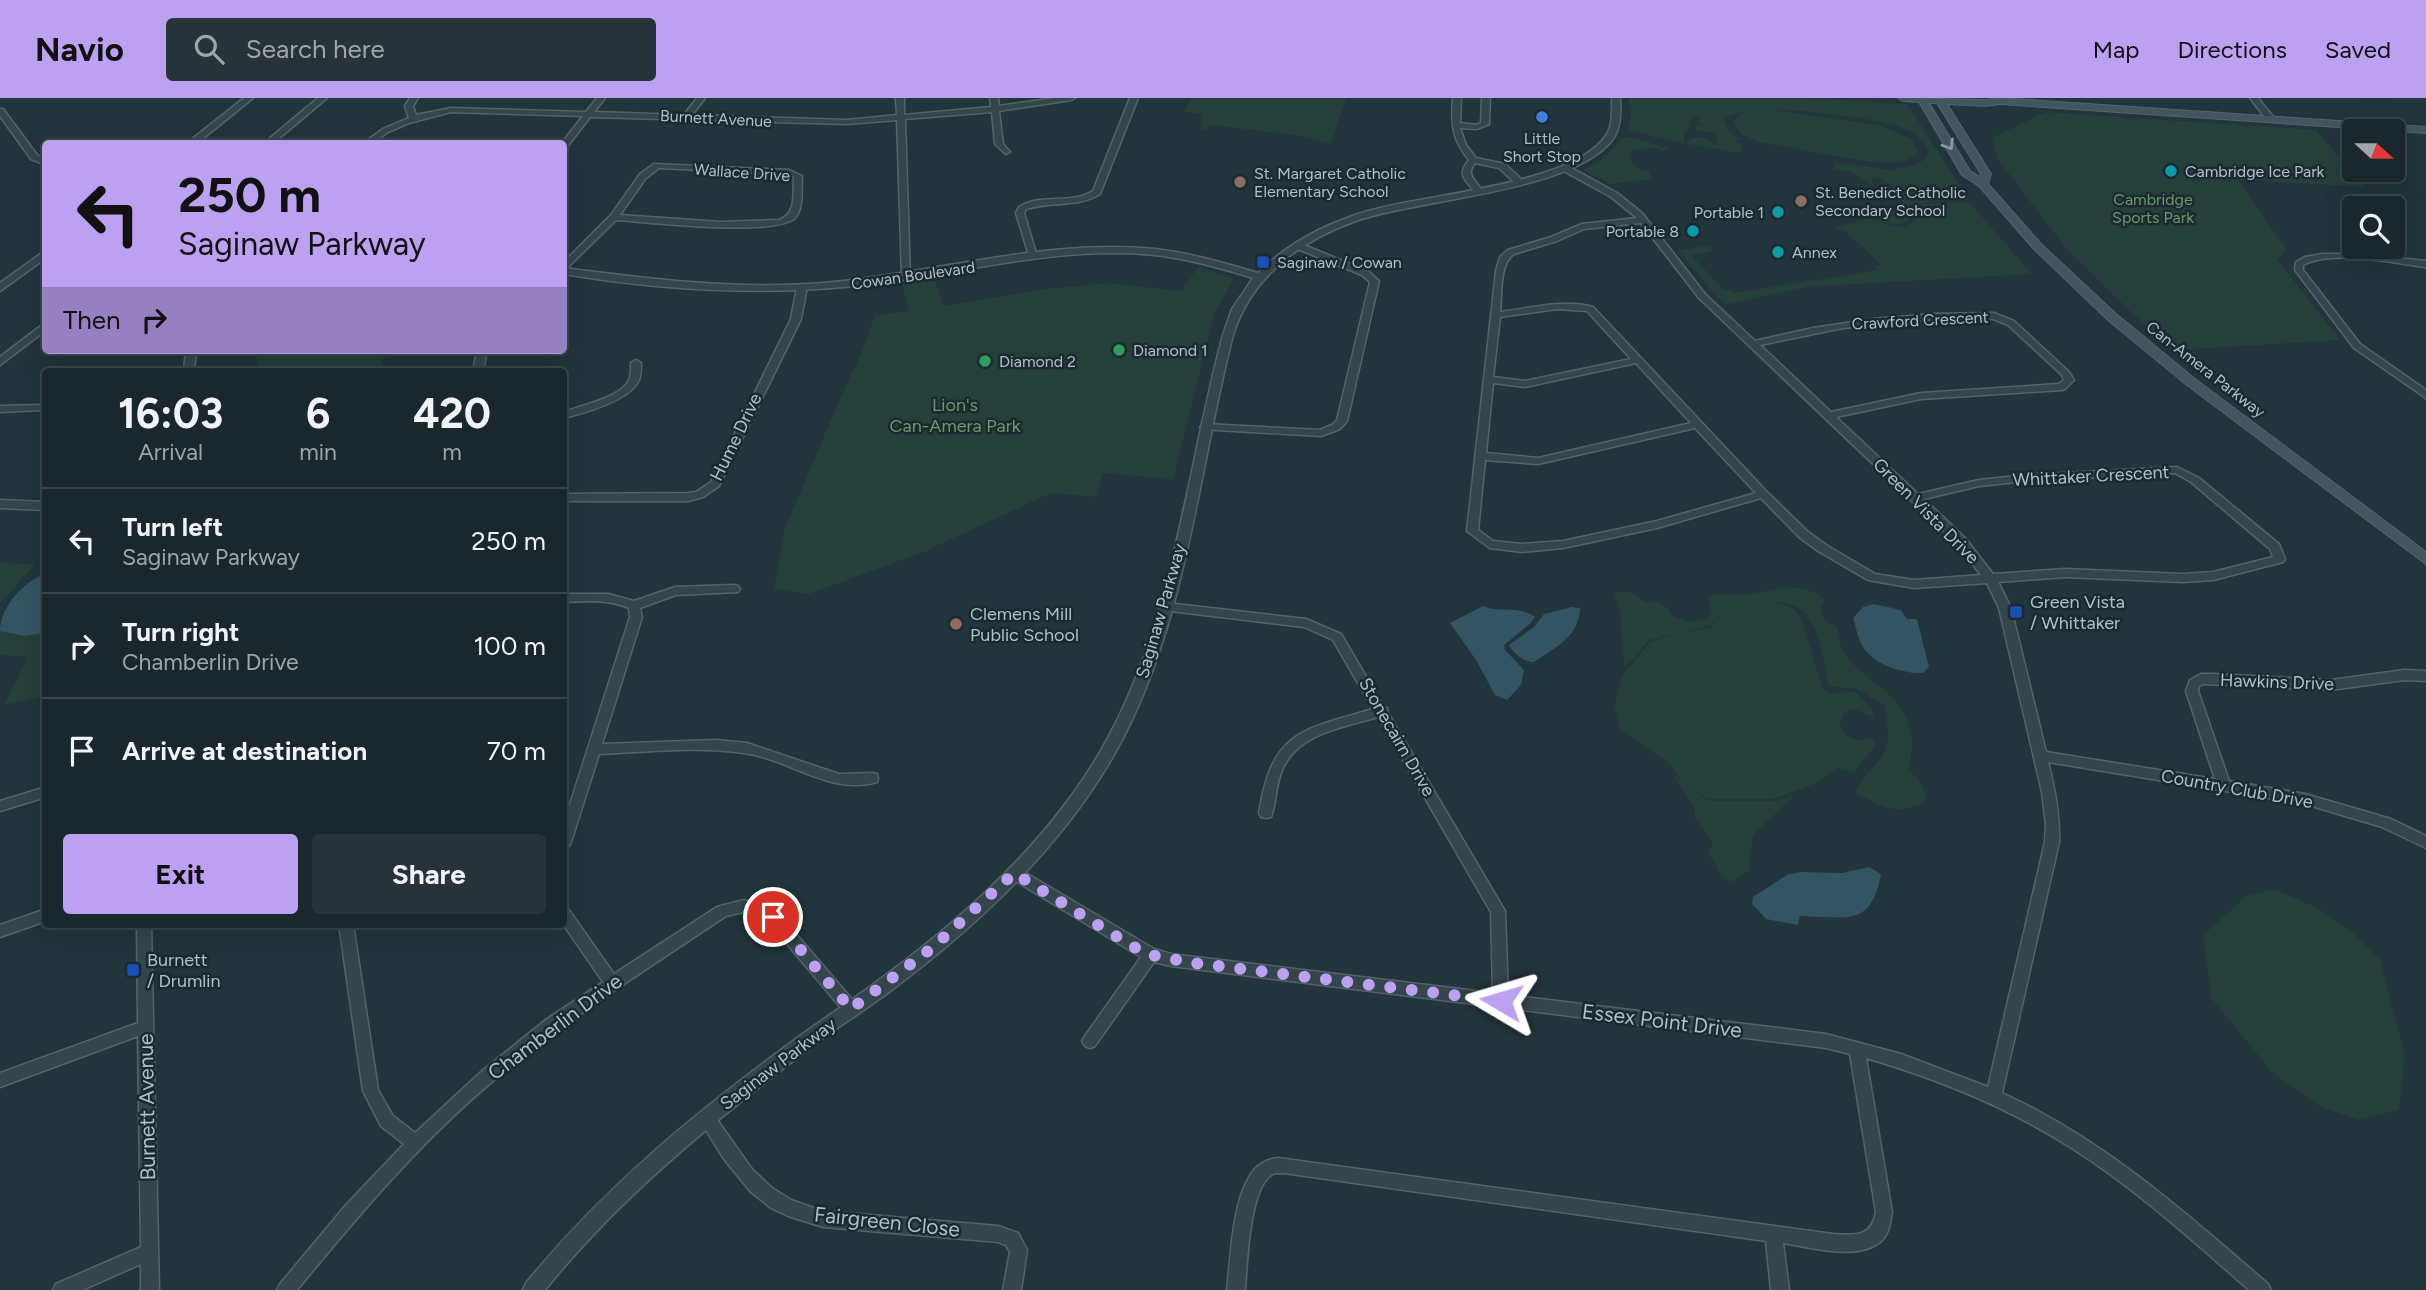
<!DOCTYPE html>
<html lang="en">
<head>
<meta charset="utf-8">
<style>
  body { margin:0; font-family:Figtree,sans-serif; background:#273339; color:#f1f3f6; height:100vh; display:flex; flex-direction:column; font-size:26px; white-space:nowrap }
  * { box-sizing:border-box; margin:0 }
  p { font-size:23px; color:#9fa5aa }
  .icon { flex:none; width:38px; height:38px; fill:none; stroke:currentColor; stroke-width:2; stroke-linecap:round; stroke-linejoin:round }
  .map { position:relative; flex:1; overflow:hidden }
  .drawer { position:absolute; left:42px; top:270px; width:525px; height:560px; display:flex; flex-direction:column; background:#1a272d; border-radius:7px; box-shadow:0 7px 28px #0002,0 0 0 2px #384449 }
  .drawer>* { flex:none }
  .top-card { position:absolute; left:42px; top:42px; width:525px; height:214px; border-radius:7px; box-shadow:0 7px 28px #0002,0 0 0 2px #384449; background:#bca0f2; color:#111; overflow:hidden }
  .needle { width:46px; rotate:111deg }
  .fabs { position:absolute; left:2342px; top:21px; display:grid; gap:14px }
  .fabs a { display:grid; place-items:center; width:63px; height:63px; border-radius:7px; background:#1a272d; box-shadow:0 7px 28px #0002,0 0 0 2px #384449; font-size:35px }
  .pin { position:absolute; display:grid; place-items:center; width:60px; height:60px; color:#fff; margin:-30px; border:4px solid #fff; border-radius:50%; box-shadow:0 2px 7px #0007 }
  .me { position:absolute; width:77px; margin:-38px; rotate:277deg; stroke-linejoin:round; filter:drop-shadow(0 0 5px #0008) }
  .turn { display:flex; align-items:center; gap:24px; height:147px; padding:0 21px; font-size:32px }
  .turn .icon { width:91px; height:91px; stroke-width:2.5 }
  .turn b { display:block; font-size:49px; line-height:60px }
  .then { display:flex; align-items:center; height:66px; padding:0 21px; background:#0003; gap:14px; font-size:26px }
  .eta { display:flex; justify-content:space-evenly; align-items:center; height:119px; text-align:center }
  .eta b { font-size:42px; font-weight:700; line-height:49px }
  .cta { display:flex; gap:14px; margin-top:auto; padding:14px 21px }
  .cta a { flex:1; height:80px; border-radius:7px; background:#bca0f2; color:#111; font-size:28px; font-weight:700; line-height:80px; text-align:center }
  .cta a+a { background:#273339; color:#f1f3f6 }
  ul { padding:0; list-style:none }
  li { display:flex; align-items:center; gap:21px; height:105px; padding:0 21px; border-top:2px solid #384449 }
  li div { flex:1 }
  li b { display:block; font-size:26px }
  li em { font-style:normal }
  header { display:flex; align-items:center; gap:42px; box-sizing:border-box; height:98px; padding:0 35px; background:#bca0f2; color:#111 }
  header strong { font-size:33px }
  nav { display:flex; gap:38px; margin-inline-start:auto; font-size:24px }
  .search { width:490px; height:63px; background:#273339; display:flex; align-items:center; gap:18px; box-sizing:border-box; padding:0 24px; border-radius:7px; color:#9fa5aa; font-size:26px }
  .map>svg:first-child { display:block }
  .green { fill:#253f3a }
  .water { fill:#335462 }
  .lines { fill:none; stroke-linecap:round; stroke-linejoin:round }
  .minor-casing { stroke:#54636a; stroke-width:3 }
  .tertiary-casing { stroke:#54636a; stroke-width:3 }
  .secondary-casing { stroke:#54636a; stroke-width:2 }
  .minor { fill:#35454c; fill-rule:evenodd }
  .tertiary { fill:#35454c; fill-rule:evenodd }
  .secondary { fill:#435660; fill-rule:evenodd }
  .oneway { stroke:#8a9ba4 }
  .route { stroke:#bca0f2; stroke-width:12; stroke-dasharray:0 21.6 }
  .shop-dot { fill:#3f7fe0; stroke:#1b2a31; stroke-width:2.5 }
  .culture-dot { fill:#0f9aa8; stroke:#1b2a31; stroke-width:2.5 }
  .education-dot { fill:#8d6e63; stroke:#1b2a31; stroke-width:2.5 }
  .transit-dot { fill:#1a4fb4; stroke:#1b2a31; stroke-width:2.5 }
  .leisure-dot { fill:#2e9e5b; stroke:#1b2a31; stroke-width:2.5 }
  .labels { text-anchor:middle; stroke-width:5; stroke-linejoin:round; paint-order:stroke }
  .far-street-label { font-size:16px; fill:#b1c0c8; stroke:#1b2a31 }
  .far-poi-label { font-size:16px; fill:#b1c0c8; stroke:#1b2a31; text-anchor:start }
  .far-park-label { font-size:16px; fill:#699a67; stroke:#1b2a31 }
  .park-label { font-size:18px; fill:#699a67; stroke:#1b2a31 }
  .street-label { font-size:18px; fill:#b1c0c8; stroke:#1b2a31 }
  .poi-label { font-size:18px; fill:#b1c0c8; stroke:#1b2a31; text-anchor:start }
  .near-street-label { font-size:21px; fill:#b1c0c8; stroke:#1b2a31 }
</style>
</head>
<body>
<header>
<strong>Navio</strong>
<div class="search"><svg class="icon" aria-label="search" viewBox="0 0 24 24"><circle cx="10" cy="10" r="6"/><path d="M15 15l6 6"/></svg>Search here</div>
<nav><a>Map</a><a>Directions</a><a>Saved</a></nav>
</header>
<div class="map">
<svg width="2426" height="1192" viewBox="0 0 2426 1192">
  <rect width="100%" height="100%" fill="#22343c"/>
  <!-- green -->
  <path class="green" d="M1191 0H1346L1331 46 1295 37 1211 27 1206 32H1199L1203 16 1184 14Z
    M1628 0H1808L1907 6 1970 102C1958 104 1921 101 1915 109 1911 115 1913 119 1908 124L1896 127 1879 124 1887 120 1891 112 1903 113 1902 107 1892 106H1902L1900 100H1890L1899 99 1896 93H1886L1893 90 1888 85 1879 86 1885 84 1879 79 1871 81 1874 88 1851 74 1833 72 1835 64 1897 73V70C1910 69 1926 67 1928 52 1923 38 1908 32 1894 27 1866 19 1736 0 1724 23L1729 33 1742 42H1737L1736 45 1743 47 1740 55 1687 46 1690 41C1704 36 1708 43 1717 48L1716 35 1697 33 1696 28 1703 27 1698 24 1700 20 1695 19 1688 24 1690 30 1683 35 1685 46 1630 32 1628 31 1631 15Z
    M1761 10 1882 28 1913 42 1919 55 1904 64H1870L1758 44 1740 35 1733 24 1741 14Z
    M2045 14 2316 32 2365 89 2239 82 2287 152 2278 162 2340 242 2174 252 2163 245 2068 153 1997 60 1992 40Z
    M1632 39 1670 51 1661 53 1656 49 1630 53 1632 57 1628 59 1638 69H1633L1649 74 1651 81 1610 86 1583 72 1604 60 1623 40Z
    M1969 104 2032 176 1807 189 1724 207 1678 152 1708 148 1713 153 1691 157 1724 192 1731 191 1735 195 1877 172 1875 169 1881 167 1845 133 1839 134 1834 129C1844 128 1856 122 1866 121 1882 120 1894 138 1914 123L1918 111 1924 106Z
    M1198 169 1235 181 1215 213 1173 381 1103 375 1096 399 1051 395 926 453 809 496 774 490 785 430 841 298 861 256 875 217 909 213 902 186 934 181 944 208 1046 191 1108 185 1181 193Z
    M256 252H390L381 264 384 273H258Z
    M0 465 36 466 0 505Z
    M1788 489C1803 490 1814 491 1825 503L1820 512 1824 521 1838 530C1838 590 1932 583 1908 673L1917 679 1927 697 1922 706C1892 717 1883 709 1856 695 1860 677 1878 669 1885 653 1890 641 1887 619 1884 607L1856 591 1829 588C1820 553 1820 502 1773 504L1793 510 1801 519 1823 591 1831 595 1855 594 1871 608 1875 620 1852 610 1843 616 1840 628C1849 643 1856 644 1872 640L1876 646 1854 675 1837 670 1817 685 1773 701H1708L1683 686 1709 703H1775L1794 698 1753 737 1749 772 1732 784 1723 780 1708 755 1713 744 1695 721V711L1671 675 1680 682 1671 667 1620 631 1614 609 1621 580 1649 545 1677 535 1711 530 1720 518 1710 528 1649 542 1632 563 1624 568 1620 515 1614 495C1627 491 1636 495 1645 504 1660 503 1665 504 1672 518L1688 524 1704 522 1711 515 1708 499 1714 496 1743 497Z
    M0 530 45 534V598L4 607 28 559 0 557Z
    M2274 791 2319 811 2354 835 2380 862 2405 957 2399 1012 2358 1022 2317 1007 2272 974 2211 900 2203 837 2247 798Z"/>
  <!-- water -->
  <path class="water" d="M45 476V535L24 538 0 533C0 509 24 483 45 476Z
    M1874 506 1901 512 1907 521H1917L1929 569 1923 575C1905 576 1878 568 1866 553 1859 545 1856 530 1853 520L1863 509Z
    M1483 508C1502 516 1517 506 1535 519L1530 526 1504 547 1505 552 1524 572 1521 587 1507 602 1495 597 1476 562 1450 525Z
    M1572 509 1580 510C1580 538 1555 550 1534 564 1525 565 1513 555 1509 547L1534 529 1544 516Z
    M1869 769 1881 776C1871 830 1847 819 1800 818L1798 827 1766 821 1752 806 1753 799 1787 777 1800 774 1842 775Z"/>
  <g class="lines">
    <!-- minor casing -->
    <g class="minor-casing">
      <path id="minor" d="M318 0H327L272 46H263Z
        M410 0H418L413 8 416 17 451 10 586 14 597 0H605L594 14 684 17 697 0H705L692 17 847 22 897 17 896 0H904V17L991 9 990 0H998L999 8 1055 0H1075L1071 2 999 13 1003 46 1010 54 1006 56 995 46 992 14 905 21 910 179 906 182 902 179 897 22 847 26 590 19 567 49H564V46H561L583 18 451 14 409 25 388 34 372 46H362L383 31 409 20 405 8Z
        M1130 0H1138L1100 96C1077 110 1051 103 1026 111L1024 115 1037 159 1030 161 1016 115 1019 109C1041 95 1071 107 1093 93Z
        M1453 0H1461L1460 25 1476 27 1481 25 1482 0H1490L1489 26 1477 31 1460 30 1466 47 1476 60 1505 66 1521 81V85H1515L1499 70 1475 65C1466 76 1474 81 1481 91L1474 93C1464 80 1457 77 1469 62 1452 42 1451 25 1453 0Z
        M2250 0H2258L2274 20 2273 22H2267Z
        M0 11H3L37 57 46 62V67L31 61 0 18Z
        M654 66 789 72 802 78C801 91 804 110 795 120 775 139 647 124 616 122L567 170 564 171V164L611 117 640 76ZM659 70 785 76 794 79C793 95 797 116 779 122L721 124 620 117 646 80Z
        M1562 68H1568L1617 95 1642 115 1705 196 1755 243 1813 230 1873 221 1933 216 1994 215 2014 223 2069 274 2074 282 2065 291 2062 292 1921 301 1836 319 1918 396 1979 382 2026 377 2177 369 2199 380 2279 446 2285 461 2283 464 2213 482 2183 484 2065 479 1998 484 2011 510 2046 654 2215 681 2186 593 2190 582 2201 576H2212L2331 582 2404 572 2426 573V583L2404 582 2331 592 2203 586 2199 588 2198 593 2229 683 2305 696 2391 721 2426 738V750L2382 729 2305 706 2048 664C2055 691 2060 716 2059 744L2002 995C2103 1041 2185 1114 2268 1186L2271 1192H2249C2192 1142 2135 1090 2070 1049 2007 1009 1938 981 1866 960L1892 1114C1890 1125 1889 1137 1880 1144 1857 1163 1809 1149 1783 1145L1789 1192H1771L1766 1143 1284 1075C1282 1075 1275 1075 1273 1076 1249 1088 1247 1167 1245 1192H1227C1231 1159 1232 1099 1254 1072 1260 1065 1268 1061 1278 1060L1833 1136C1855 1137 1871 1140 1876 1114L1850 956 1826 950 1171 868 1154 864 1095 948 1090 950 1085 948 1082 943 1085 938 1141 859 1009 779 1007 775 1009 771 1014 769 1019 771 1154 851 1171 856 1493 895 1491 814 1378 619C1345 629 1299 635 1283 670 1275 686 1277 703 1271 719L1266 720 1261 719 1259 715C1272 633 1301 632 1373 611L1333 542 1304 529 1162 512 1160 509 1162 506 1166 505 1306 521 1341 536 1384 609 1387 610 1388 615 1505 813 1508 897 1826 936 1901 956 1988 989 2045 744 2046 726 2042 694 1999 510 1987 485 1914 490 1868 482 1818 453 1799 439 1761 400 1657 430 1563 450 1522 454 1490 450 1467 433 1496 173 1500 159 1508 152 1551 139 1582 126 1637 120 1611 99 1562 72ZM1641 125 1699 200 1957 446 1981 477 1914 482 1875 476 1826 447 1807 433 1767 394 1593 209C1562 201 1532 210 1500 214 1502 197 1499 166 1514 156L1557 143 1584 131ZM1557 211 1587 213 1631 261 1525 283 1493 279 1500 219ZM1933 221H1993L2008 227 2062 277 2064 282 2059 286 1921 295 1831 314 1760 247 1843 230ZM1636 265 1691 325 1538 360 1486 355 1493 285 1525 289ZM1695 330 1756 395 1657 423 1563 443 1522 446 1493 443 1478 432 1485 362 1538 366ZM2175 375 2191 384 2270 451 2273 459 2213 474 2183 476 2065 471 1993 476 1965 440 1924 401 1979 388 2026 383Z
        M1295 146H1301L1368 173 1379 183 1347 323 1340 331 1321 338 1201 331 1200 329 1205 326 1320 332 1332 327 1337 322 1370 184 1362 177 1295 150Z
        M2322 156H2359L2426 163V169C2393 165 2333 151 2303 167V172L2360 246 2426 292V300L2354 250 2295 172 2296 164 2305 159Z
        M802 186 807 189 801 221 719 388 703 399 688 403H564V396L688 395 696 394 711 384 791 221 797 189Z
        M46 224V232L0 267V259Z
        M186 252H196L194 273H184Z
        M477 252H487L483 273H473Z
        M636 262 641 265C641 271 641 277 639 282 630 303 584 315 564 320V314C580 308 622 299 629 282 631 277 631 270 631 265Z
        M40 307 44 308V312L0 314V308Z
        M0 402 46 404V412L0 410Z
        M734 487 738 488 740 491 738 494 676 497 640 510 642 519 602 646 716 642 747 645 839 676 872 675 877 676 878 680 877 684C830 698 788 660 743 655 696 648 646 654 599 656L571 744 569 748 564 749V725L630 519 629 510C608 501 586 503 564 504V496H608L634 503 675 489Z
        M46 689V699L0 713V703Z
        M744 802 778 815 856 906 858 911 856 916 851 918 846 916 768 823 744 814 726 818C647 871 567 921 494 982 420 1044 358 1118 297 1192H277L280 1186 346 1107 404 1046 381 1028 363 993 339 826H353L378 992 393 1018 415 1035 482 973 547 921 603 884 563 826 564 810 569 812 614 876 717 809Z
        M46 811V823L0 839V827Z
        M137 826H151L159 1192H141V1166L82 1192H53L56 1186 141 1149 138 938 0 989V975L138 925Z
        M707 1013 713 1016 752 1071 772 1090 791 1102 823 1113 998 1128 1018 1135 1027 1152 1021 1192H1003L1010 1154 1006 1147 998 1144 823 1129 788 1118 771 1110 750 1093 724 1061 699 1021 701 1016Z"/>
    </g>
    <!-- tertiary casing -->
    <g class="tertiary-casing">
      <path id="tertiary" d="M244 0H253L196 46H186Z
        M1612 0H1620C1621 14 1621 29 1613 41 1572 95 1419 100 1353 124 1298 144 1251 180 1233 237 1197 377 1187 527 1115 655 1061 750 979 826 893 891 868 910 842 926 818 944 719 1019 623 1095 545 1192H523L526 1185C603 1091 691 1018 789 946 818 924 850 904 879 882 968 817 1057 736 1109 638 1175 514 1187 370 1223 237L1232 211 1253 180C1221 170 1189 161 1155 157 1054 147 954 178 855 188 757 198 660 192 564 176V170C650 181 735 192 823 185 933 176 1044 140 1155 151 1190 155 1224 165 1258 175 1288 145 1327 125 1368 113 1424 96 1576 87 1607 36 1613 26 1612 12 1612 0Z
        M46 152V160L0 193V185Z"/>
    </g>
    <!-- secondary casing -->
    <g class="secondary-casing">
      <path id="secondary" d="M1898 0 1985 2 2000 0 2426 29V35L2000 6 1985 8 1947 6 1991 76 1988 86 2042 147 2116 216 2195 281 2426 454V466L2187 287 2108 222 2034 151 1979 88 1962 77 1919 4 1903 3ZM1929 5H1937L1981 76 1980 79 1970 73Z"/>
    </g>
    <!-- minor -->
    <use href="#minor" class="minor"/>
    <!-- tertiary -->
    <use href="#tertiary" class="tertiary"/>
    <!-- secondary -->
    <use href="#secondary" class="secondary"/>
  </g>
  <!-- one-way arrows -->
  <defs><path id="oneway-chevron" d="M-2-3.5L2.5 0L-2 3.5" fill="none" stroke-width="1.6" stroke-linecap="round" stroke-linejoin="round" transform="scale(1.75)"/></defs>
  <use class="oneway" href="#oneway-chevron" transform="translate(1949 47) rotate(58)"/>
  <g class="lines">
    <!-- route -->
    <path class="route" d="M773 819 851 911 932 850 1014 775 1132 848 1151 857 1194 865 1501 903"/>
  </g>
  <!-- markers -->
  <circle class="shop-dot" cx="1542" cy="19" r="7"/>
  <g class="culture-dot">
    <circle cx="2171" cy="73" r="7"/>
    <circle cx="1778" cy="114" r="7"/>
    <circle cx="1693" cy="133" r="7"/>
    <circle cx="1778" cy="154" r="7"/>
  </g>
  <g class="education-dot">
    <circle cx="1240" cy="84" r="7"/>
    <circle cx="1801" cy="103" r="7"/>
    <circle cx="956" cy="526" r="7"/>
  </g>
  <g class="transit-dot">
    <rect x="1256" y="157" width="14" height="14" rx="3.5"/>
    <rect x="2009" y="507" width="14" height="14" rx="3.5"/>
    <rect x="126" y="865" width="14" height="14" rx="3.5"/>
  </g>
  <g class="leisure-dot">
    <circle cx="1119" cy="252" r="7"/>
    <circle cx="985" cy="263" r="7"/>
  </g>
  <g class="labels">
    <!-- far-street labels -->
    <g class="far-street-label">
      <text transform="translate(716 20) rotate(3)" y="6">Burnett Avenue</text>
      <text transform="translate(742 74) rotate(4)" y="6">Wallace Drive</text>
      <text transform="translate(913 177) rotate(-8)" y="6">Cowan Boulevard</text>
      <text transform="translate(1920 222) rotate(-3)" y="6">Crawford Crescent</text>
      <text transform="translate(2206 271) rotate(38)" y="6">Can-Amera Parkway</text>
    </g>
    <!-- far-poi labels -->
    <g class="far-poi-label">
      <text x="1542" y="46" text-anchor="middle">Little<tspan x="1542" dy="18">Short Stop</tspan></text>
      <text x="2185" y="79">Cambridge Ice Park</text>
      <text x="1254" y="81">St. Margaret Catholic<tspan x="1254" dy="18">Elementary School</tspan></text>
      <text x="1815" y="100">St. Benedict Catholic<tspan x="1815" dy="18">Secondary School</tspan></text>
      <text x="1764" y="120" text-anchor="end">Portable 1</text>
      <text x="1679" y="139" text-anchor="end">Portable 8</text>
      <text x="1792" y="160">Annex</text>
      <text x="1277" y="170">Saginaw / Cowan</text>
      <text x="1133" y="258">Diamond 1</text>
      <text x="999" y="269">Diamond 2</text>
    </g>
    <!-- far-park labels -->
    <g class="far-park-label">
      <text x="2153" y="107">Cambridge<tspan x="2153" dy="18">Sports Park</tspan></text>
    </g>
    <!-- park labels -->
    <g class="park-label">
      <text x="955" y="313">Lion's<tspan x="955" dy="21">Can-Amera Park</tspan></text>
    </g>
    <!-- street labels -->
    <g class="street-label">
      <text transform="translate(736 339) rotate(-64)" y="6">Hume Drive</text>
      <text transform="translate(2091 378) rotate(-3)" y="6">Whittaker Crescent</text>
      <text transform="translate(1926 413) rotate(45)" y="6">Green Vista Drive</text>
      <text transform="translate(1161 513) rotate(-74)" y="6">Saginaw Parkway</text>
      <text transform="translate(2277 584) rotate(2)" y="6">Hawkins Drive</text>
      <text transform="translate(1397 639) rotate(60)" y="6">Stonecairn Drive</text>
      <text transform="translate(2237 691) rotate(10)" y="6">Country Club Drive</text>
      <text transform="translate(778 966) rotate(-37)" y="6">Saginaw Parkway</text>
    </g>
    <!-- poi labels -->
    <g class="poi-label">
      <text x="2030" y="510">Green Vista<tspan x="2030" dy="21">/ Whittaker</tspan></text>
      <text x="970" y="522">Clemens Mill<tspan x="970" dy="21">Public School</tspan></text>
      <text x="147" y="868">Burnett<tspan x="147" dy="21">/ Drumlin</tspan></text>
    </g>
    <!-- near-street labels -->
    <g class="near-street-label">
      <text transform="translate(1662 923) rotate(7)" y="7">Essex Point Drive</text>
      <text transform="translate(555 929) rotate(-37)" y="7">Chamberlin Drive</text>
      <text transform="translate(147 1009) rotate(-91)" y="7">Burnett Avenue</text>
      <text transform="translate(887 1124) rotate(6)" y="7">Fairgreen Close</text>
    </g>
  </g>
</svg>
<div class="fabs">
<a><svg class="needle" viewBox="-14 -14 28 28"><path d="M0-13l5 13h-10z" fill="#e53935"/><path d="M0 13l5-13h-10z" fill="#9fa5aa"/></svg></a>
<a><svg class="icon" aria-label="search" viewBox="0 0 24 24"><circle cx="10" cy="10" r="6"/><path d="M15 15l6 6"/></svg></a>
</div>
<div class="pin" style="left:773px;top:819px;background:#d93025"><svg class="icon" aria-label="arrive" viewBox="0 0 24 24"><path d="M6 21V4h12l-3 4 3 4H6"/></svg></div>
<svg class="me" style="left:1501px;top:903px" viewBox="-20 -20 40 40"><path d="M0-17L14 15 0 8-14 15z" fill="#bca0f2" stroke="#fff" stroke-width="4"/></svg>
<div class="top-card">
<div class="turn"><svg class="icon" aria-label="left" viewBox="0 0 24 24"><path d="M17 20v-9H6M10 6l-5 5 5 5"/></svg><div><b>250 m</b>Saginaw Parkway</div></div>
<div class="then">Then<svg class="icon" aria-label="right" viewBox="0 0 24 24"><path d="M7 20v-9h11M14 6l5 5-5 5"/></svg></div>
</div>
<section class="drawer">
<div class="eta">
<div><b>16:03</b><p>Arrival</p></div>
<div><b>6</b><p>min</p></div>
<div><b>420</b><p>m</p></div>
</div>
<ul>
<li><svg class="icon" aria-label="left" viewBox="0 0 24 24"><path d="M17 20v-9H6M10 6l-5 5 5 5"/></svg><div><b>Turn left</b><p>Saginaw Parkway</p></div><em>250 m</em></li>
<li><svg class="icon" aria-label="right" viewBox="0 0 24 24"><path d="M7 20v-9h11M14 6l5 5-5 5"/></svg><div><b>Turn right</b><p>Chamberlin Drive</p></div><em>100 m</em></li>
<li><svg class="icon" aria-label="arrive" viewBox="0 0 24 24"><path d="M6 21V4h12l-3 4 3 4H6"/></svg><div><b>Arrive at destination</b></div><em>70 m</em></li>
</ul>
<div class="cta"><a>Exit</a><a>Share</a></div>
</section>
</div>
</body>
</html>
